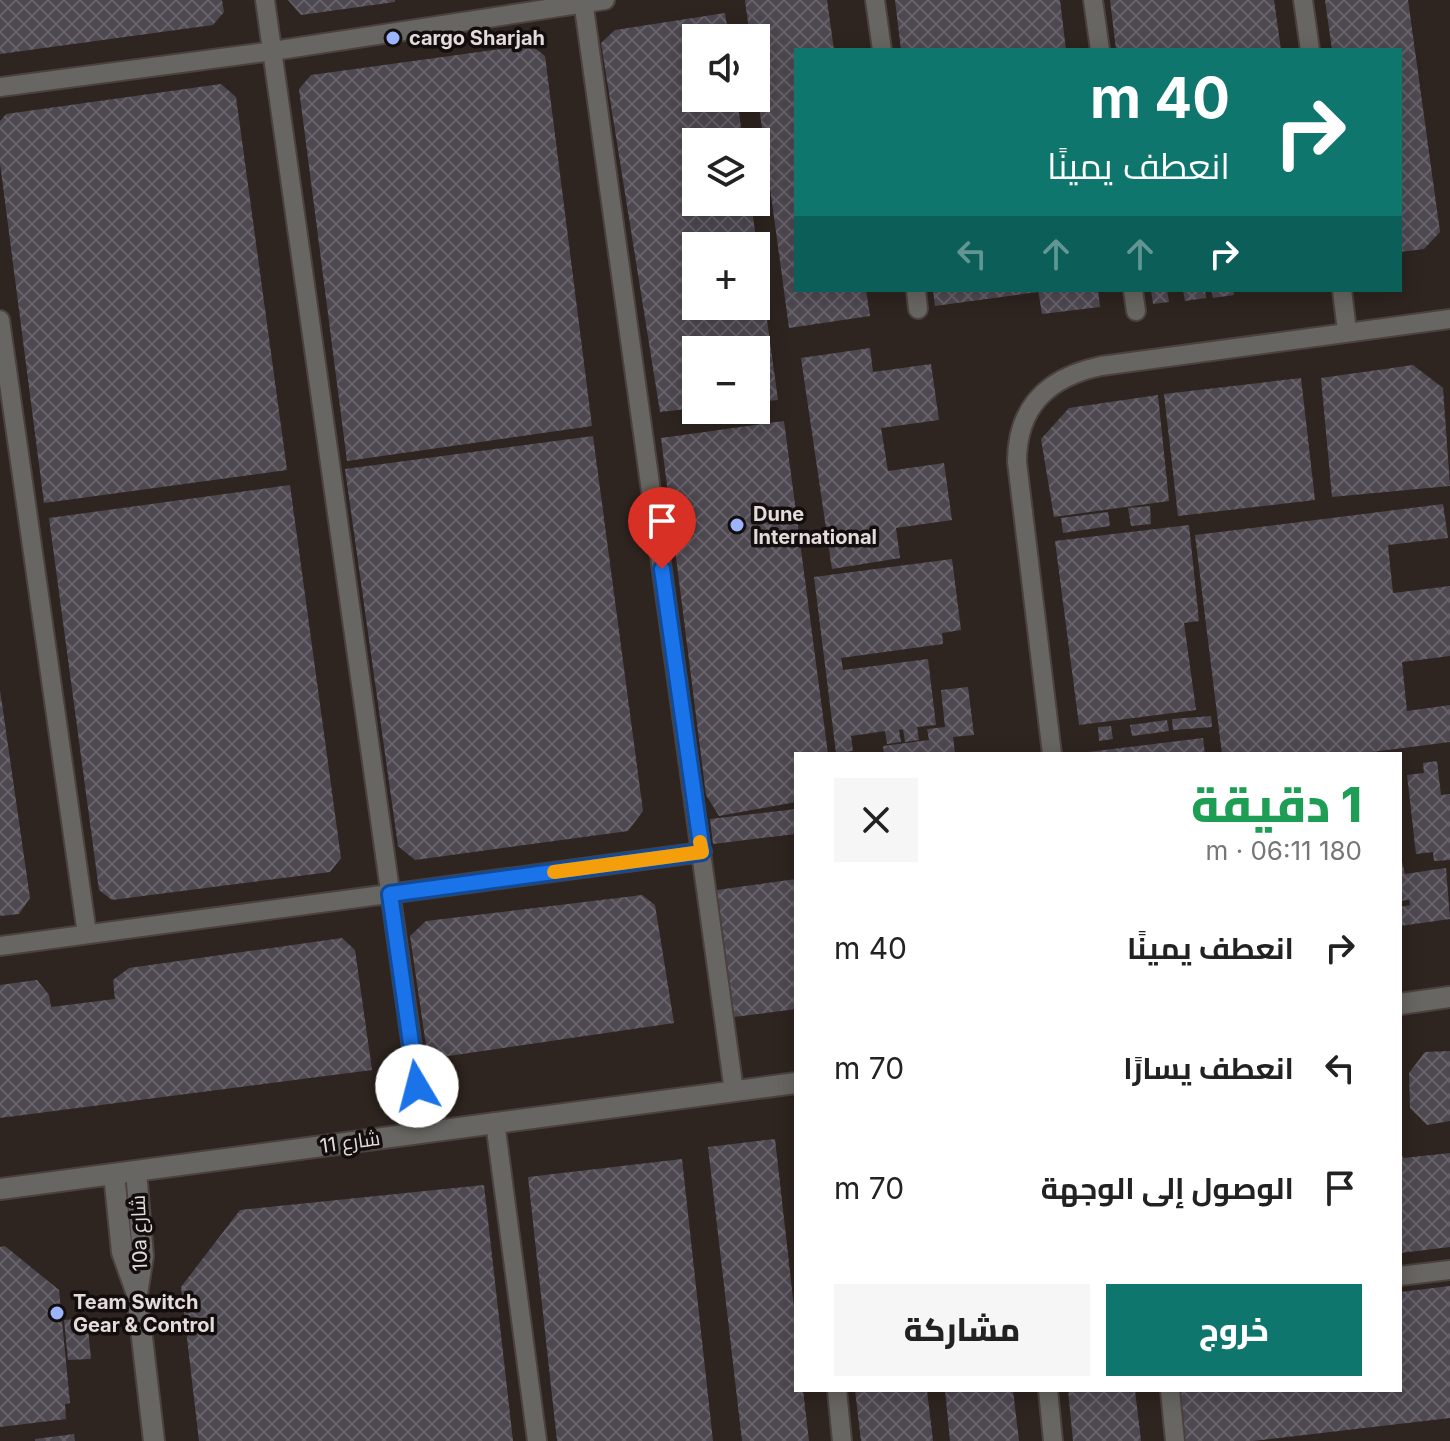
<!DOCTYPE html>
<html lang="ar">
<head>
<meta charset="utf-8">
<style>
  body { margin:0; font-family:Inter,Cairo,sans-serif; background:#f6f6f6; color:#222; direction:rtl; height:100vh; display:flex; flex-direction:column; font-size:30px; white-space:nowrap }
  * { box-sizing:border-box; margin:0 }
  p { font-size:26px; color:#767676 }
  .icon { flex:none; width:44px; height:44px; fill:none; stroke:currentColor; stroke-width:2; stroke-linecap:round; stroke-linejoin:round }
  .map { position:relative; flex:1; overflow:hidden; direction:ltr }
  .panel { position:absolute; left:794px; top:752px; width:608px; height:640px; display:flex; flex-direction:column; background:#fff; border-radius:0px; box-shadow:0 4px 20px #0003; direction:rtl }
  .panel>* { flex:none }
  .top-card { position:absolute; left:794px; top:48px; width:608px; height:244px; border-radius:0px; box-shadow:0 4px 20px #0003; direction:rtl; background:#0f766e; color:#fff; overflow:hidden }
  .buttons { position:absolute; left:682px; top:24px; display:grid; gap:16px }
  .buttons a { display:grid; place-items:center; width:88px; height:88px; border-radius:0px; background:#fff; box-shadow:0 4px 20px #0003; font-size:40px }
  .pin { position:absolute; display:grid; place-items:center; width:68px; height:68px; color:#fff; margin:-82px -34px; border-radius:50% 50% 50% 0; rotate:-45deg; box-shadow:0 0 8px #0007 }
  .pin .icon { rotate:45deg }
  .me { position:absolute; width:88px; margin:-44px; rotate:352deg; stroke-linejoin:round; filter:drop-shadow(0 0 6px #0008) }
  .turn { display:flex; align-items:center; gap:28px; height:168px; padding:0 40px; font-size:36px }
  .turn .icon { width:104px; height:104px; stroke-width:2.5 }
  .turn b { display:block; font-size:56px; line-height:68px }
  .lanes { display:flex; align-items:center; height:76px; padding:0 40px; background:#0003; justify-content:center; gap:40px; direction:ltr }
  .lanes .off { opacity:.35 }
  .round { display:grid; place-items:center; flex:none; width:84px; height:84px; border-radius:0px; background:#f6f6f6 }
  .head { display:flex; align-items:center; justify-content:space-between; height:136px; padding:0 40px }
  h1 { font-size:48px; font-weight:800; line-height:60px; color:#1e9e55 }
  .action { display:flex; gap:16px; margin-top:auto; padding:16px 40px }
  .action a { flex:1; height:92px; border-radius:0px; background:#0f766e; color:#fff; font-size:32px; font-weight:800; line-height:92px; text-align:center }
  .action a+a { background:#f6f6f6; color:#222 }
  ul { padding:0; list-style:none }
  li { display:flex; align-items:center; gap:24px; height:120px; padding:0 40px }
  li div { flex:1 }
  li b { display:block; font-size:30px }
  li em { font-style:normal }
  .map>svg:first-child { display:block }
  .building { fill:url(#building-cross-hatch) }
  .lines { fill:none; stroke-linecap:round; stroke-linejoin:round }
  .service-casing { stroke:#4b413e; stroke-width:22 }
  .minor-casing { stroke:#4b413e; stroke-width:24 }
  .service { stroke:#686662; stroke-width:18 }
  .minor { stroke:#686662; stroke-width:20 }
  .route-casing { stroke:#114b97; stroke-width:20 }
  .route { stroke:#1a73e8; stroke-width:14 }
  .slow { stroke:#f59e0b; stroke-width:14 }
  .poi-dot { fill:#9cb4fd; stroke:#130e0d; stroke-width:3 }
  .labels { text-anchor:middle; stroke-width:7; stroke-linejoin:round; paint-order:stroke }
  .poi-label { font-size:20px; font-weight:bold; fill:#e3dcda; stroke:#130e0d; text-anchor:start }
  .street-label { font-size:20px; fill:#e3dcda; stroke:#130e0d }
</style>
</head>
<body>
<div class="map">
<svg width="1450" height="1441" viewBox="0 0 1450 1441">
  <defs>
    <pattern id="building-cross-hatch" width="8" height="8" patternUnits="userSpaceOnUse" patternTransform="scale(2)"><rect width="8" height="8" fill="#4e4851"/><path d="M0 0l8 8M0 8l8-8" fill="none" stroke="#676269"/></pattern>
  </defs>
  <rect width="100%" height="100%" fill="#2e2420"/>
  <!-- building -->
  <path class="building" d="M0 0H222L224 12 213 25 0 54Z
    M288 0H395V2L301 15Z
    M745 0H827L834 50H796V290H866L870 316 789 328 756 84V38H750Z
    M895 0H1060L1066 50H901Z
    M1110 0H1274L1281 50H1116Z
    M1325 0H1408L1440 232 1424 249 1400 252V50H1332Z
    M725 13 729 38H696V98H737L743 142H696V202H751L757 246H696V306H756L758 254 778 400 756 402V350H696V408L660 412 601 43 615 30Z
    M531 45 545 56 592 426 347 461 299 89 311 75Z
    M221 84 236 97 287 470 44 503 0 163V121L6 114Z
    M933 290H1038V292L935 306Z
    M1038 290H1098L1100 307 1042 314Z
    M1151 290H1167L1169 302 1153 304Z
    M1183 290H1205L1206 298 1185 301Z
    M1211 290H1233L1234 295 1213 298Z
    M870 348 873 372 931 364 939 420 881 428 888 471 944 463 952 520 896 528 900 558 832 569 801 358Z
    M1413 365 1443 388 1450 486 1332 497 1321 378Z
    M1301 378 1315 500 1178 516 1164 394Z
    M1158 395 1169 501 1054 517 1041 439 1069 408Z
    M784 421 828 754H796V802L719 816 706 795 661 438Z
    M593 436 643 811 628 831 415 860 398 846 345 469Z
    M290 485 341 858 330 872 112 900 99 890 49 518Z
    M1443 504 1448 538 1388 545 1393 593 1450 586V656L1402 662 1407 711 1450 705V742L1356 754H1222L1195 535Z
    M1150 506 1151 524 1131 526 1128 508Z
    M1108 512 1110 526 1063 533 1061 518Z
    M1189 525 1199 621 1184 623 1196 710 1079 725 1055 541Z
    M952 559 961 630 942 633 943 644 841 658 843 670 928 659 936 725 917 727 919 740 905 742 903 729 899 730 901 742 887 744 885 731 851 736 853 751 836 753 814 577Z
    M968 687 974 735 953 737 955 753 884 754 883 746 929 740 927 729 945 727 941 690Z
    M0 690 30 898 19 914 0 916Z
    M1211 716 1212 727 1173 730 1172 719Z
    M1167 720 1169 731 1132 736 1130 725Z
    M1111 726 1113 739 1099 741 1098 727Z
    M1203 738 1205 754H1089L1088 752Z
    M1437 761 1441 795 1450 794V860L1434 861 1433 852 1416 854 1407 775 1424 773 1423 763Z
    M796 809V834L713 844 710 819Z
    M1400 853 1405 874 1446 868 1450 919 1400 926V907L1410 905 1409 900 1400 901Z
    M796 879V1009L734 1017 717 890Z
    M642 895 655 905 674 1023 428 1059 410 936 426 921Z
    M342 938 355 950 372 1070 0 1118V985L37 980 49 995 51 1007 115 999 113 980 129 968Z
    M1450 1051V1121L1427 1125 1410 1108 1409 1073 1425 1052Z
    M775 1139 796 1325V1390H803L809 1441H742L708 1147Z
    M1400 1149 1403 1158 1450 1153V1247L1400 1253Z
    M682 1159 713 1441H557L528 1177Z
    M484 1185 513 1441H199L181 1287 240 1210Z
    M5 1246 59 1290 70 1403 65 1404 66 1419 0 1427V1247Z
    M1450 1286V1418L1253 1441H1184L1179 1390H1400V1292Z
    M87 1318 91 1359 68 1360 64 1320Z
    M855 1390H927L933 1441H861Z
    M945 1390H1013L1019 1441H950Z
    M1068 1390H1135L1141 1441H1073Z
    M74 1434 75 1441H35V1439Z"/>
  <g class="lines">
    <!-- service casing -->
    <g class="service-casing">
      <path id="service" d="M265 0 424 1133
        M583 0 734 1091
        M875 0 882 50
        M1093 0 1100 50
        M1303 0 1310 50
        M0 87 273 51 605 0
        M916 290 918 309
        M1133 290 1136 311
        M1342 290 1347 331
        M0 320 87 934
        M1052 754 1017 462C1017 406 1049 377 1101 366L1450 319
        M0 946 702 852
        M495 1122 537 1441
        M1400 1276 1450 1270
        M837 1390 842 1441
        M1048 1390 1053 1441
        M1170 1390 1175 1441"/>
    </g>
    <!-- minor casing -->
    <g class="minor-casing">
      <path id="minor" d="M1400 1004 1450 997
        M136 1171 143 1256 137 1294
        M114 1174 122 1252 137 1294 154 1441
        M0 1189 796 1083"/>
    </g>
    <!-- service -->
    <use href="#service" class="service"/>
    <!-- minor -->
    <use href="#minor" class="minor"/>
  </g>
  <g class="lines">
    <!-- route casing -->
    <g class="route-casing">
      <path id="route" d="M417 1086 390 894 702 852 662 569"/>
    </g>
    <!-- route -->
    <use href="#route" class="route"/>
    <!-- slow -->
    <path class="slow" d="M554 872 702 852 700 842"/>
  </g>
  <!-- markers -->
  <g class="poi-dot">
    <circle cx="393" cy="38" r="8"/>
    <circle cx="737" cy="525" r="8"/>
    <circle cx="57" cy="1313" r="8"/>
  </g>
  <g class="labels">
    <!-- poi labels -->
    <g class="poi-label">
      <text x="409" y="45">cargo Sharjah</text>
      <text x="753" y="521">Dune<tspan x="753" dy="23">International</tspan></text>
      <text x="73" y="1309">Team Switch<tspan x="73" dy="23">Gear &amp; Control</tspan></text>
    </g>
    <!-- street labels -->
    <g class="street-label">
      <text transform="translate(350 1142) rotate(-8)" y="7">شارع 11</text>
      <text transform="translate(139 1233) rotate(-92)" y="7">10a شارع</text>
    </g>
  </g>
</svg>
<div class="buttons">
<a><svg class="icon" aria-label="sound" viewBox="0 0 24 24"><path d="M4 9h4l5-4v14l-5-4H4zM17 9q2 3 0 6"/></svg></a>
<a><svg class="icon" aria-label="layers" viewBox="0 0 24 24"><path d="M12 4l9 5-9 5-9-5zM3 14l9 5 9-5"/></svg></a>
<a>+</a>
<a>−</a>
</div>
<div class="pin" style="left:662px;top:569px;background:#d93025"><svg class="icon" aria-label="arrive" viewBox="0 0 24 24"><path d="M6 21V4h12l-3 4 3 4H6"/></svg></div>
<svg class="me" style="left:417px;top:1086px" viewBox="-20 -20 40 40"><circle r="19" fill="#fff"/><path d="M0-13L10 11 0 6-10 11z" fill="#1a73e8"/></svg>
<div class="top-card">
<div class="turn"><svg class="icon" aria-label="right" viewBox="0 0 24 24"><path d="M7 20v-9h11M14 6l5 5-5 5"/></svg><div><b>40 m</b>انعطف يمينًا</div></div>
<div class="lanes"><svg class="icon off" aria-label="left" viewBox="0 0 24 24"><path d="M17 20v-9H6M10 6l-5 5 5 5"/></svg><svg class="icon off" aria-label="ahead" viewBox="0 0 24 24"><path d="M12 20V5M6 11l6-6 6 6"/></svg><svg class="icon off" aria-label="ahead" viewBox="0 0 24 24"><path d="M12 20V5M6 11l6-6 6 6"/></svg><svg class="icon" aria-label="right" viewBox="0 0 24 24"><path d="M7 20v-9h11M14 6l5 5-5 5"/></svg></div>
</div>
<section class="panel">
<div class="head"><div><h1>1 دقيقة</h1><p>180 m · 06:11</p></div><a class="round"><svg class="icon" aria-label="close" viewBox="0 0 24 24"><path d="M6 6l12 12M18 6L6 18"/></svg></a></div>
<ul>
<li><svg class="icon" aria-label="right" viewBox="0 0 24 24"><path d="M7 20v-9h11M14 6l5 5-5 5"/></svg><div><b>انعطف يمينًا</b></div><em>40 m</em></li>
<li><svg class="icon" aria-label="left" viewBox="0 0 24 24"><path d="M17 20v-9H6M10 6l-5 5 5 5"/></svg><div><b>انعطف يسارًا</b></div><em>70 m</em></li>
<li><svg class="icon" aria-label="arrive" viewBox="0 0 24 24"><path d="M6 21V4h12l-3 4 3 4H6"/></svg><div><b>الوصول إلى الوجهة</b></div><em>70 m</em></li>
</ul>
<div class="action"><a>خروج</a><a>مشاركة</a></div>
</section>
</div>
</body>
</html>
